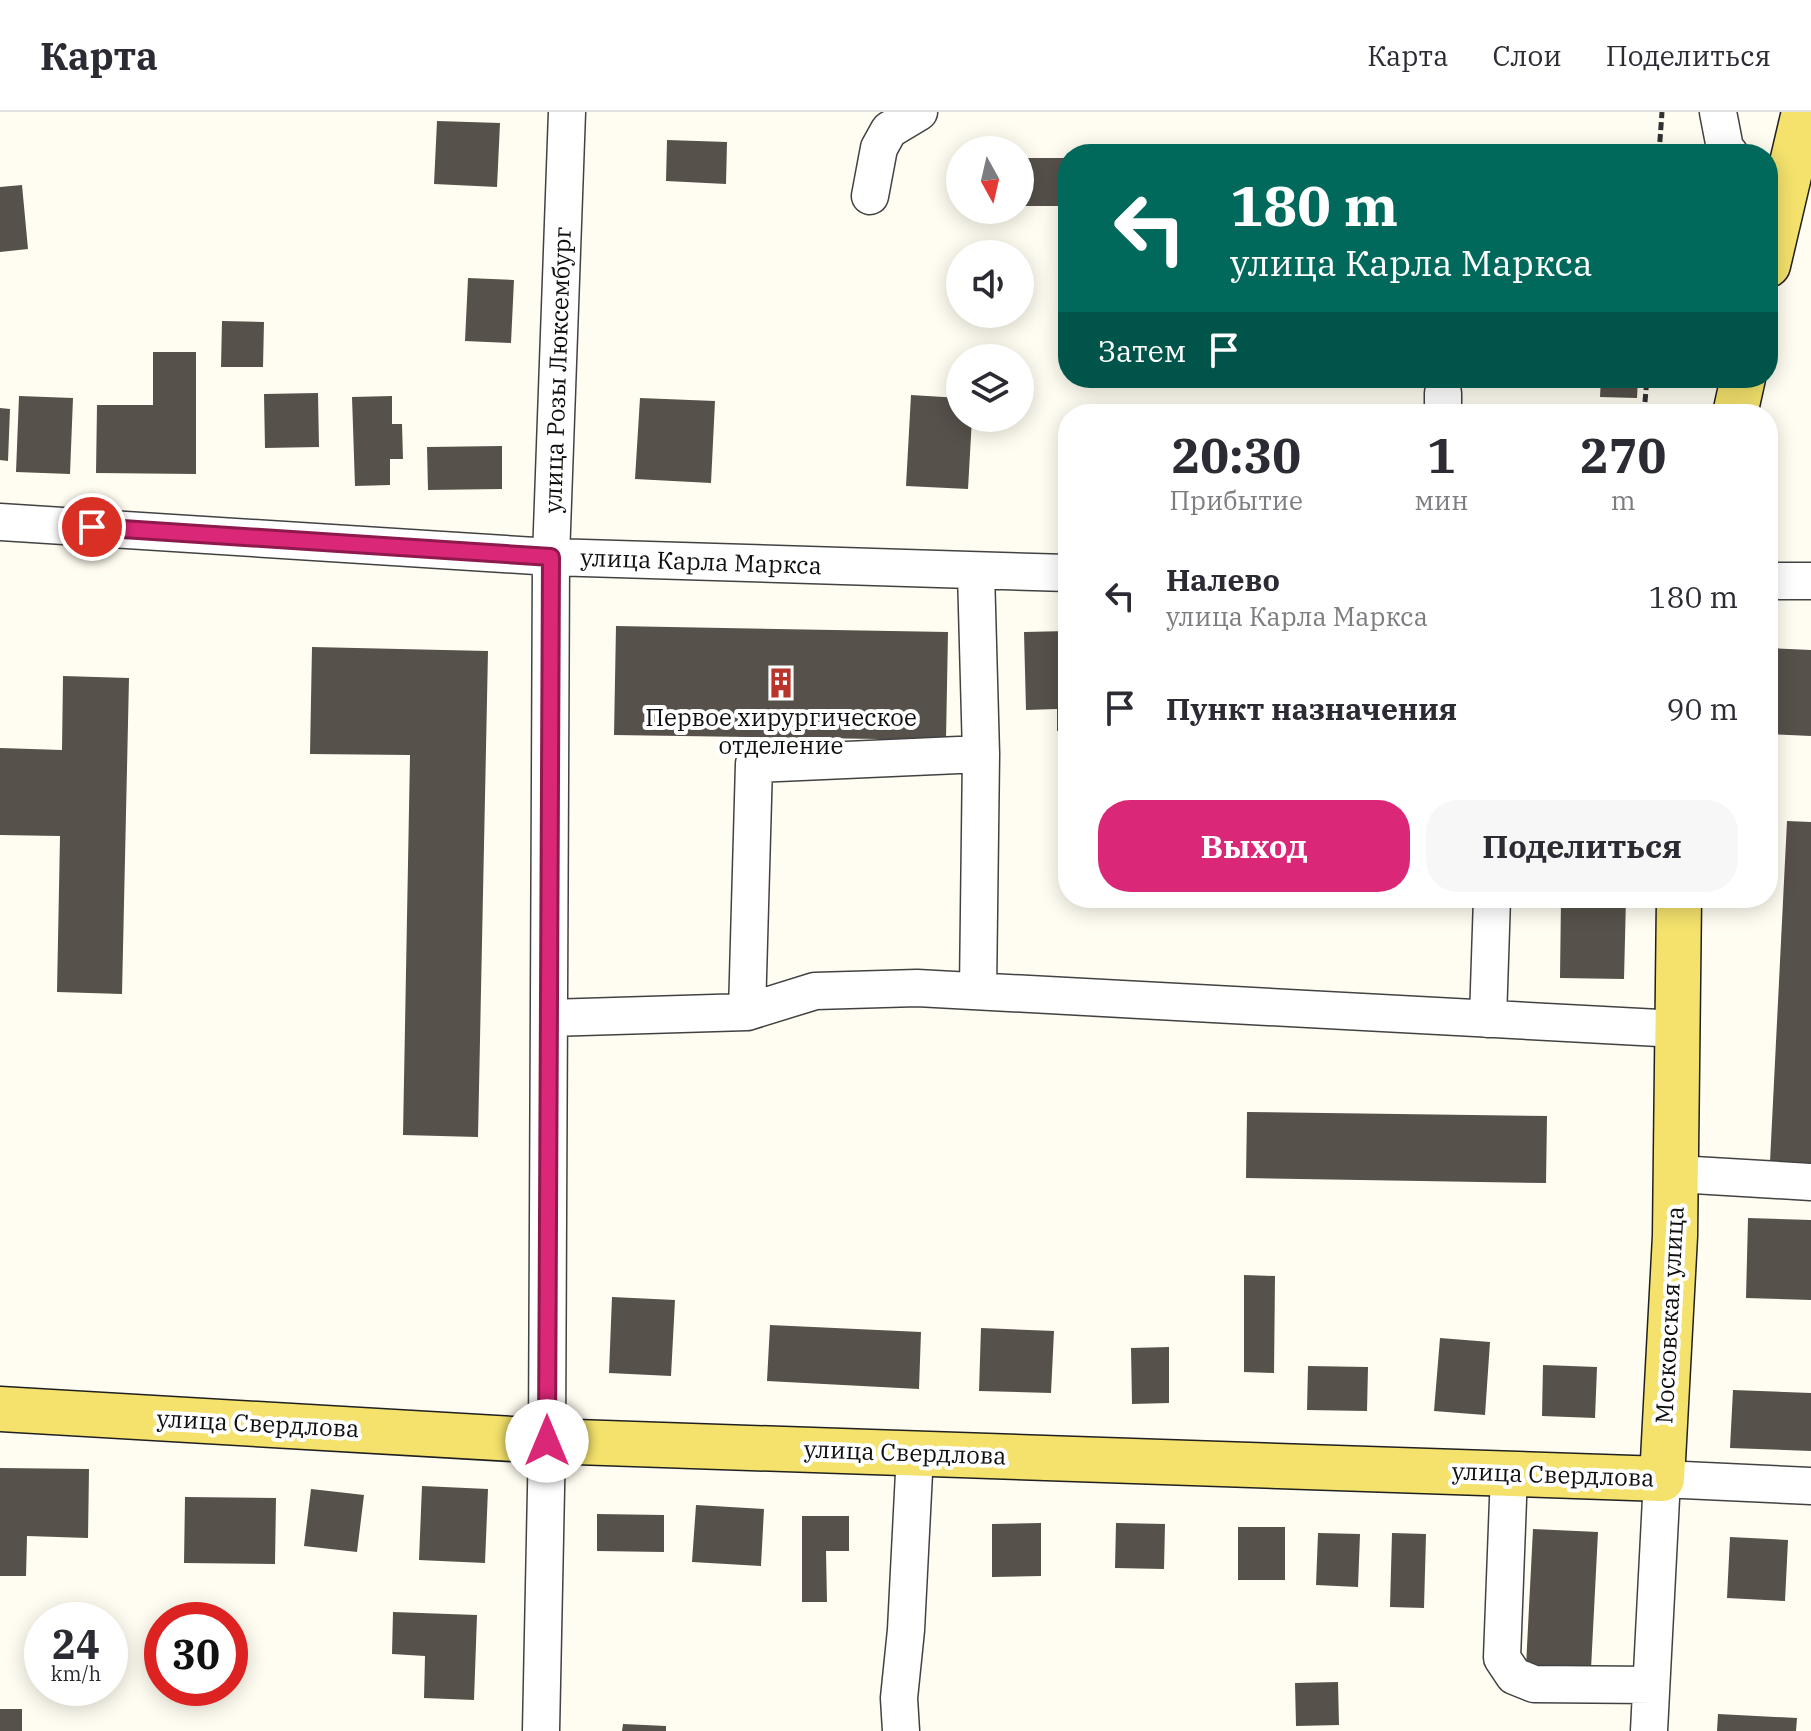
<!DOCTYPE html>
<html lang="ru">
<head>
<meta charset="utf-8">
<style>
  body { margin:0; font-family:"IBM Plex Serif",serif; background:#f7f7f7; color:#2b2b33; height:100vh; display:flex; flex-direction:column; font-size:30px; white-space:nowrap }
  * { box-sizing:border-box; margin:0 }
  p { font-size:26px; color:#7c7c81 }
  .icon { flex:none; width:44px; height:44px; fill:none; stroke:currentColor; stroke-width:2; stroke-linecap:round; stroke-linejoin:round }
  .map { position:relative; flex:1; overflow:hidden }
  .details { position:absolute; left:1058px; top:292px; width:720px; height:504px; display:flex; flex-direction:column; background:#fff; border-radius:32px; box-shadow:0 4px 20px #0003 }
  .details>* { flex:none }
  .banner { position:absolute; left:1058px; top:32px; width:720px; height:244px; border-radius:32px; box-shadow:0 4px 20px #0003; background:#00695c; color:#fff; overflow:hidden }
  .needle { width:52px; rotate:172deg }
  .fabs { position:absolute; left:946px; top:24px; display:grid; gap:16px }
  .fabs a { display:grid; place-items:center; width:88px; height:88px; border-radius:50%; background:#fff; box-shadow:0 4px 20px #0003; font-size:40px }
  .speed { position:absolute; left:24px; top:1490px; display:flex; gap:16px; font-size:40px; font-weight:700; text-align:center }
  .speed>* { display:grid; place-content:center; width:104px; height:104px; border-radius:50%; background:#fff; box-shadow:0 4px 20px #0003; line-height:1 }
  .speed small { font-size:20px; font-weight:400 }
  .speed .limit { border:12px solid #d22; background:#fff; color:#111 }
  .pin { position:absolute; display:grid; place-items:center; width:68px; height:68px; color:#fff; margin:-34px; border:4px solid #fff; border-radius:50%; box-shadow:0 2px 8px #0007 }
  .me { position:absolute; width:88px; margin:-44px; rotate:0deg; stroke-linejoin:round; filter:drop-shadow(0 0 6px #0008) }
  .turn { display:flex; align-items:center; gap:28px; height:168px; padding:0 40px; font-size:36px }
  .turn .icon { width:104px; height:104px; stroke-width:2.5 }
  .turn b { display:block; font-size:56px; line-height:68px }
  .then { display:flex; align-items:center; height:76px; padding:0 40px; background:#0003; gap:16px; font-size:30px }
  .eta { display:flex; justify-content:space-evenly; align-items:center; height:136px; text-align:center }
  .eta b { font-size:48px; font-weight:700; line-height:56px }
  .action { display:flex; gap:16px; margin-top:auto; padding:16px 40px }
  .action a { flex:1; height:92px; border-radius:32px; background:#db2777; color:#fff; font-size:32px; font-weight:700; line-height:92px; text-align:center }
  .action a+a { background:#f7f7f7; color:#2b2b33 }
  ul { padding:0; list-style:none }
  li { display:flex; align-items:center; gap:24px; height:112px; padding:0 40px }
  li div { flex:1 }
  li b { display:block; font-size:30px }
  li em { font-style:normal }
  header { display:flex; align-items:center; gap:48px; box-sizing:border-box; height:112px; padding:0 40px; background:#fff; border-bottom:2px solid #e1e1e2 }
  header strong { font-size:38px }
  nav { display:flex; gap:44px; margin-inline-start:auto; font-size:28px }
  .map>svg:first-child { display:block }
  .building { fill:#57514b }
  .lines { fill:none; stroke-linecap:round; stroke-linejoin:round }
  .minor-casing { stroke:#424242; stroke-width:39 }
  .major-casing { stroke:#202020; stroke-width:47 }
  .path { stroke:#313131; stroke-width:5; stroke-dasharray:8 4; stroke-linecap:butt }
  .minor { stroke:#fff; stroke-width:36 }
  .major { stroke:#f4e26c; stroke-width:44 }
  .route-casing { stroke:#8e194d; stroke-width:20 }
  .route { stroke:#db2777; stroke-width:14 }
  .labels { text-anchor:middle; stroke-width:8; stroke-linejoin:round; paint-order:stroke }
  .street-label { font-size:24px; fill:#0f0f0f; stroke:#fff }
  .poi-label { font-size:24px; fill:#0f0f0f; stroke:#fff }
</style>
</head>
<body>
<header>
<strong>Карта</strong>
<nav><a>Карта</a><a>Слои</a><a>Поделиться</a></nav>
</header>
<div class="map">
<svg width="1811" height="1619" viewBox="0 0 1811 1619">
  <rect width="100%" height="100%" fill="#fffdf1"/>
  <!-- building -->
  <path class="building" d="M437 9 500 11 497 75 434 72Z
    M667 28 727 30 726 72 666 69Z
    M1020 46H1068V94H1020Z
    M22 73 28 137 0 140V75Z
    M468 166 514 168 511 231 465 229Z
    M222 209 264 210 263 255H221Z
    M153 240H196V362L96 361 97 293H153Z
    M1601 266H1638L1637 286 1600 285Z
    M318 281 319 335 265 336 264 282Z
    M911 283 960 286V306H972L968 377 906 374Z
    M19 284 73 286 70 362 16 360Z
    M392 284V312H402L403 347H390V373L355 374 352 285Z
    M640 286 715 289 711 371 635 367Z
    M0 296 10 297 8 349 0 348Z
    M502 334V377L428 378 427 335Z
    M616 514 948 520 946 628 614 623Z
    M1068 519V619H1057V597L1026 598 1024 520Z
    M312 535 488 539 478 1025 403 1023 410 643 310 642Z
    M1768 536 1811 538V624L1768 622Z
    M63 564 129 566 122 882 57 880 60 724 0 723V636L62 638Z
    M1787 709 1811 710V1052L1770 1050Z
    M1561 786H1626L1624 867 1560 866Z
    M1247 1000 1547 1004 1546 1071 1246 1066Z
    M1748 1106 1811 1108V1188L1746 1186Z
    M1244 1163 1275 1164 1274 1261 1244 1260Z
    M612 1185 675 1188 671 1264 609 1261Z
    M770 1213 921 1220 919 1277 767 1269Z
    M981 1216 1054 1219 1051 1281 979 1279Z
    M1440 1226 1490 1230 1485 1303 1434 1299Z
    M1169 1235V1291L1132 1292 1131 1236Z
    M1543 1253 1597 1255 1595 1306 1542 1304Z
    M1308 1254 1368 1255 1367 1299 1307 1298Z
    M1733 1278 1811 1281V1339L1730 1336Z
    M0 1356 89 1357 88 1426 27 1424 26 1464H0Z
    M422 1374 488 1377 485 1451 419 1448Z
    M311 1377 364 1383 357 1440 304 1434Z
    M185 1385 276 1386 275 1452 184 1451Z
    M696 1393 764 1397 761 1454 692 1450Z
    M597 1402 664 1403V1440L597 1439Z
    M802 1404H849V1439H826L827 1490H802Z
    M1041 1411V1464L992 1465V1412Z
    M1116 1411 1165 1412 1164 1457 1115 1456Z
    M1238 1415H1285V1468H1238Z
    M1533 1417 1598 1420 1591 1557 1526 1554Z
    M1318 1421 1360 1422 1358 1475 1316 1473Z
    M1392 1421 1426 1422 1424 1496 1390 1495Z
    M1730 1425 1788 1428 1785 1489 1727 1486Z
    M393 1500 477 1503 474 1588 424 1586 425 1544 392 1542Z
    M1338 1570 1339 1613 1296 1614 1295 1571Z
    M0 1597H22V1619H0Z
    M1718 1602 1797 1606 1796 1619H1717Z
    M623 1612 666 1614V1619H622Z"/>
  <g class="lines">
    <!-- minor casing -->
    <g class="minor-casing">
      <path id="minor" d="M1718 0 1725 36 1730 42
        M870 84 879 36 889 18 919 0
        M1443 302V281
        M0 410 551 445 1068 461
        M1768 469H1811
        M978 879 981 642
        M747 900 815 879 917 876 1678 917
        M549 906 747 900 754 652 981 642 976 460
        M1488 907 1492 786
        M1677 1062 1811 1070
        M1509 1361 1502 1546 1514 1564 1534 1572 1651 1573
        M541 1619 547 1329 551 445 567 0
        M901 1619 899 1586 906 1518 915 1341
        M1649 1619 1662 1367 1811 1374"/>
    </g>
    <!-- major casing -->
    <g class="major-casing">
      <path id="major" d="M1768 153 1804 0
        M1735 302 1743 266
        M0 1297 547 1329 1662 1367 1675 1124 1679 786"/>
    </g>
    <!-- path -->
    <path class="path" d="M1659 42 1662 0
      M1644 302 1647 266"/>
    <!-- minor -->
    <use href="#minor" class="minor"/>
    <!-- major -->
    <use href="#major" class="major"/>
  </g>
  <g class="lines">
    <!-- route casing -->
    <g class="route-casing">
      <path id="route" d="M92 415 551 445 547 1329"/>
    </g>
    <!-- route -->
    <use href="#route" class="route"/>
  </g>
  <!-- icons -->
  <defs>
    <g id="building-bare" transform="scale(2.4)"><path d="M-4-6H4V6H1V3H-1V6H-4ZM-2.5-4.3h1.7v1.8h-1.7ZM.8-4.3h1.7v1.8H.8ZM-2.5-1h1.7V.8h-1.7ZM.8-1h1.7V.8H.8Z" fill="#bb342b" stroke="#fff" stroke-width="2.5" paint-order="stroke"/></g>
  </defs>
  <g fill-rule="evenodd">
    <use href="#building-bare" x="781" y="571"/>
  </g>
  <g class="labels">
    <!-- street labels -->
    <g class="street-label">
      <text transform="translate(558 258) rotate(-88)" y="8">улица Розы Люксембург</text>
      <text transform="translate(701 450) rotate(2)" y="8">улица Карла Маркса</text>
      <text transform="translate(1670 1203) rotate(-87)" y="8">Московская улица</text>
      <text transform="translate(258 1312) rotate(3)" y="8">улица Свердлова</text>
      <text transform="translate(905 1341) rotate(2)" y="8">улица Свердлова</text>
      <text transform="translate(1553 1363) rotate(2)" y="8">улица Свердлова</text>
    </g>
    <!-- poi labels -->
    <g class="poi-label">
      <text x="781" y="614">Первое хирургическое<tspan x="781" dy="28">отделение</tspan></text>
    </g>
  </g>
</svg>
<div class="fabs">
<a><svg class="needle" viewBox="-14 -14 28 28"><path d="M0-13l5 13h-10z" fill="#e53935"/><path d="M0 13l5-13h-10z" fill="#7c7c81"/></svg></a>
<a><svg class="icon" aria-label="sound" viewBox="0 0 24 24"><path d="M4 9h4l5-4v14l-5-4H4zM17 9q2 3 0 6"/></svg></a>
<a><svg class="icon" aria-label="layers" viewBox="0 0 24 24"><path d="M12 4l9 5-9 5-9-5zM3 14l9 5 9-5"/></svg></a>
</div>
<div class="speed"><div>24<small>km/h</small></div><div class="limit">30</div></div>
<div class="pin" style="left:92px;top:415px;background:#d93025"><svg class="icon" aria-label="arrive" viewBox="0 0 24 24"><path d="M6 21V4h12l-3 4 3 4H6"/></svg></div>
<svg class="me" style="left:547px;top:1329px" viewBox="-20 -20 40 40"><circle r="19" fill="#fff"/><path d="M0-13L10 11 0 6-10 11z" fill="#db2777"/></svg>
<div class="banner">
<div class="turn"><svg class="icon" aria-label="left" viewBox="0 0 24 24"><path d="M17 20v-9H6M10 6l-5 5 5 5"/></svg><div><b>180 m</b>улица Карла Маркса</div></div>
<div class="then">Затем<svg class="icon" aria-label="arrive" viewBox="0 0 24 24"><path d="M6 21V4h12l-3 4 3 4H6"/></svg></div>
</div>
<section class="details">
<div class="eta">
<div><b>20:30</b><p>Прибытие</p></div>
<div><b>1</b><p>мин</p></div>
<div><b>270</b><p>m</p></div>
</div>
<ul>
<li><svg class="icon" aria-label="left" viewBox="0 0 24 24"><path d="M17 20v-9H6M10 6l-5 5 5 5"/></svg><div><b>Налево</b><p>улица Карла Маркса</p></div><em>180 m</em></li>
<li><svg class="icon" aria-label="arrive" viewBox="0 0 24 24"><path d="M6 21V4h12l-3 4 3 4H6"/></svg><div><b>Пункт назначения</b></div><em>90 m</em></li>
</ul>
<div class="action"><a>Выход</a><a>Поделиться</a></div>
</section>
</div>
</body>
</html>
